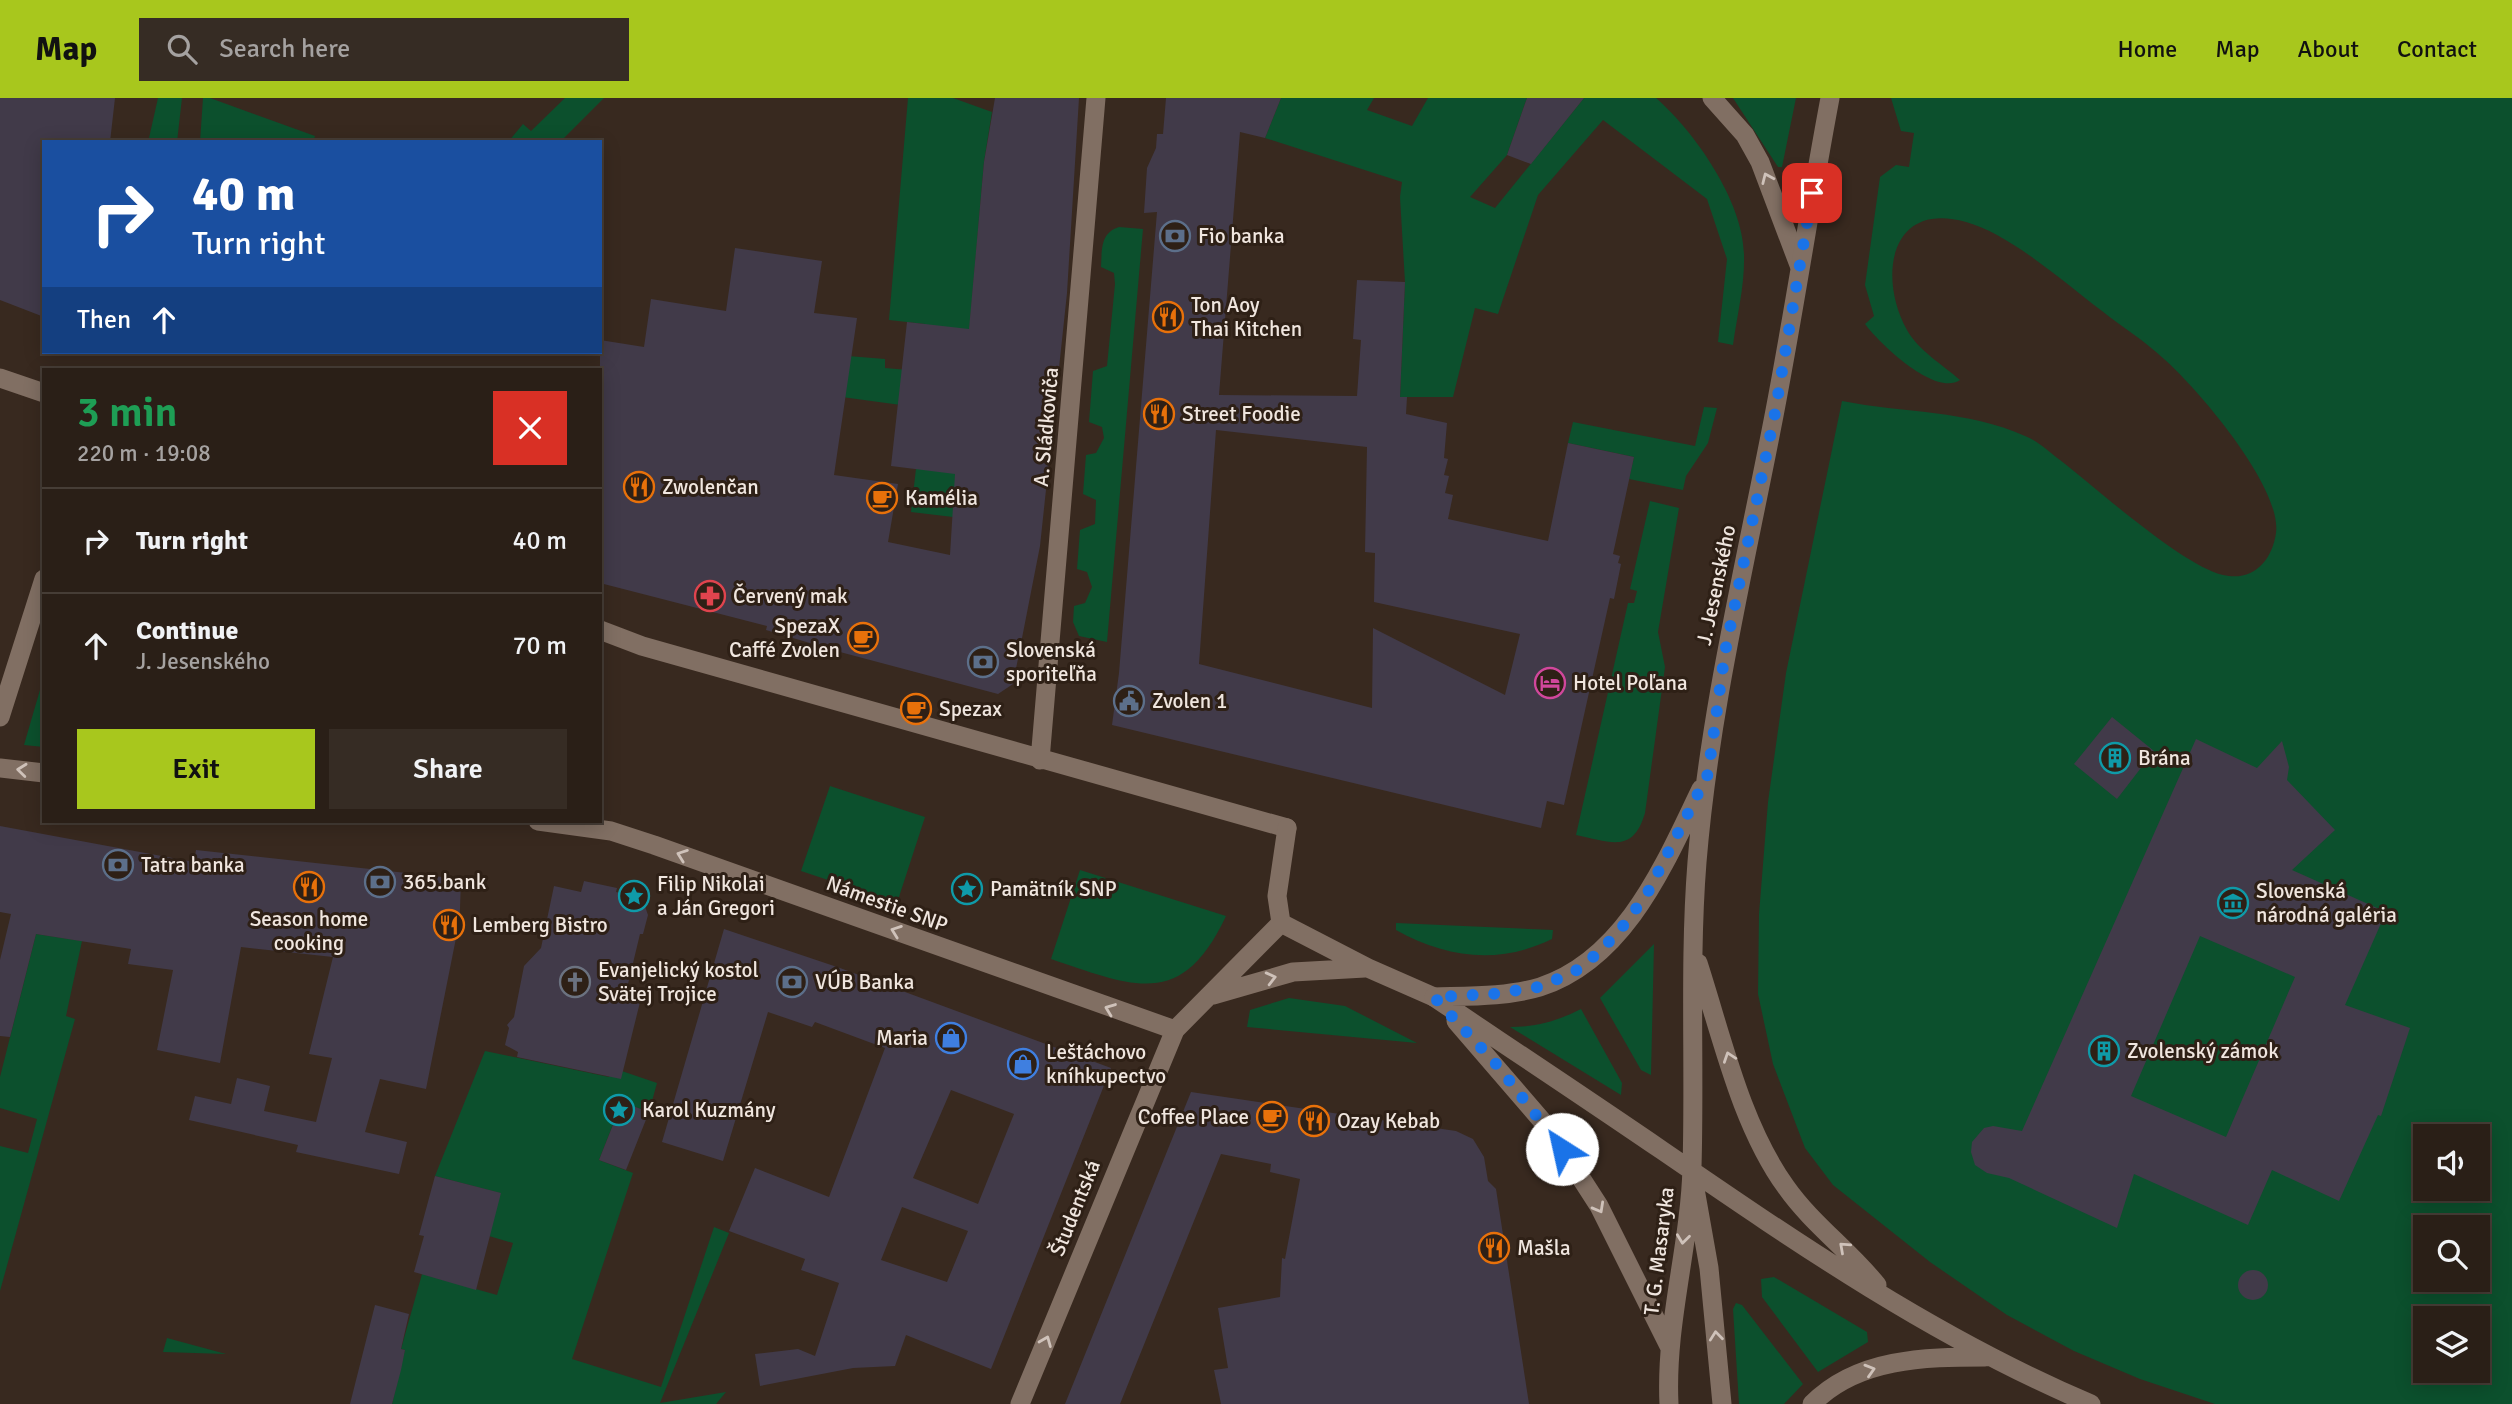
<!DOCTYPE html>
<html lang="en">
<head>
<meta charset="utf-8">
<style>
  body { margin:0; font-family:Signika,sans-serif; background:#362c24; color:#f1f3f6; height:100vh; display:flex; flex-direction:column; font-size:26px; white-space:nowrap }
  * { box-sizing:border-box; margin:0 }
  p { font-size:23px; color:#a5a2a1 }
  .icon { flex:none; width:38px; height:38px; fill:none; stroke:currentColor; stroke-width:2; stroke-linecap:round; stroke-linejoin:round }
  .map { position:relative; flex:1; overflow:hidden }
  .side { position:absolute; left:42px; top:270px; width:560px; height:455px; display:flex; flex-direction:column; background:#2a1f17; border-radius:0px; box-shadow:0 4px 18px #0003,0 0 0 2px #463d36 }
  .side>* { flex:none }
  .banner { position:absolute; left:42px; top:42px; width:560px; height:214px; border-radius:0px; box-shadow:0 4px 18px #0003,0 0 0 2px #463d36; background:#1a4fa0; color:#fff; overflow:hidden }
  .tools { position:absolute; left:2413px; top:1026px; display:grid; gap:14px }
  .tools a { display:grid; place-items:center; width:77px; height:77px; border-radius:0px; background:#2a1f17; box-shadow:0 4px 18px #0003,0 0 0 2px #463d36; font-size:35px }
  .pin { position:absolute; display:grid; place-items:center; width:60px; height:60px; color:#fff; margin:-30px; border-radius:14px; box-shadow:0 4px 10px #0006 }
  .me { position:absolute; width:77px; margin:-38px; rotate:325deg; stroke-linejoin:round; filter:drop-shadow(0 0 5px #0008) }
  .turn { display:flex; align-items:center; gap:24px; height:147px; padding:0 35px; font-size:32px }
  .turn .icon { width:91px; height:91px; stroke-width:2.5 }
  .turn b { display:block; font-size:49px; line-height:60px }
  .then { display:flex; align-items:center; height:66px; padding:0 35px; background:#0003; gap:14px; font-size:26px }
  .round { display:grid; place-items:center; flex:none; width:74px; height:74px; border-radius:0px; background:#362c24 }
  .head { display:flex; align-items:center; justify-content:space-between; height:119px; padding:0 35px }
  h1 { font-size:42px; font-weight:600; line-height:52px; color:#1e9e55 }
  .cta { display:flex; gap:14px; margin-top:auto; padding:14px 35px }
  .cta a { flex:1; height:80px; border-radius:0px; background:#a8c71d; color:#111; font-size:28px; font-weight:600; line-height:80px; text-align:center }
  .cta a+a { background:#362c24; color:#f1f3f6 }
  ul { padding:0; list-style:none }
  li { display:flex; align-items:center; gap:21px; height:105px; padding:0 35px; border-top:2px solid #463d36 }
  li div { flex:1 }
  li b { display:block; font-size:26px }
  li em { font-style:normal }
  header { display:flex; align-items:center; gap:42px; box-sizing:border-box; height:98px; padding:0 35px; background:#a8c71d; color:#111 }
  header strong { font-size:33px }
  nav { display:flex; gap:38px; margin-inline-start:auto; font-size:24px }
  .search { width:490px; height:63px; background:#362c24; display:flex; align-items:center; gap:18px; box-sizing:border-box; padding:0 24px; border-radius:0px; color:#a5a2a1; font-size:26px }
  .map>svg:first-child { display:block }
  .green { fill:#0c502d; fill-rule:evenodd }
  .building { fill:#413a49; fill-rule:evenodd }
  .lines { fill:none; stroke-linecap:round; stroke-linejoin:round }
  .pedestrian { stroke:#816f63; stroke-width:19 }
  .minor { stroke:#816f63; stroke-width:19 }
  .tertiary { stroke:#816f63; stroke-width:19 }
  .oneway { stroke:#cfc2ba }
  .route { stroke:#1a73e8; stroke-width:12; stroke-dasharray:0 21.6 }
  .labels { text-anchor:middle; stroke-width:6; stroke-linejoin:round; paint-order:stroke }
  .poi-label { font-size:21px; fill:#f0e6df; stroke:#2e2016; text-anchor:start }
  .street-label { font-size:21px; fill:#f0e6df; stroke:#2e2016 }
</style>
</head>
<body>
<header>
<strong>Map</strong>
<div class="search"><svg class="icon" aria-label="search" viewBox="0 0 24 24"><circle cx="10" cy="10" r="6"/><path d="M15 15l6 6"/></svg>Search here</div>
<nav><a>Home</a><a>Map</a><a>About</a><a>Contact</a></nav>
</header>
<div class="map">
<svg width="2512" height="1306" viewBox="0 0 2512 1306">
  <rect width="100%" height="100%" fill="#38291f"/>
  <!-- green -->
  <path class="green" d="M158 0H182L177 44 149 40Z
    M203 0H210L315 38 313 44H200Z
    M565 0H604L560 44H508L523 26 531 33Z
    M908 0H953L992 14 984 64 953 419 911 414 923 310 805 294 848 258 885 261V270L920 273 925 226 889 222Z
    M1281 0H1374L1367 12 1412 28 1428 0H1527L1507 57 1470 99 1495 110 1584 0H1656C1695 34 1743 103 1744 156 1745 187 1737 217 1733 247L1718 244 1727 161 1707 101 1603 22 1538 97 1498 216 1475 210 1453 299H1400L1405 184 1400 99 1402 84 1265 40Z
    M1733 0H1796L1782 69H1778Z
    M1891 0H2512V1306H2215L2140 1281 2074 1253 2007 1217 1930 1164 1833 1087 1805 1050 1773 966 1758 896 1759 816 1768 704 1786 575 1842 303C1903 315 1968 312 2025 338 2038 343 2049 354 2060 362 2096 390 2183 468 2223 477 2253 484 2272 463 2276 435 2282 389 2198 291 2164 261 2145 243 2122 229 2102 213 2065 185 2010 136 1966 124 1889 102 1878 180 1907 232 1918 252 1943 267 1960 282 1935 299 1879 245 1865 226L1874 218 1865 187 1880 79 1896 67 1909 69 1914 35 1901 33ZM2426 1038H2478V1090H2426ZM2426 1129H2478V1181H2426ZM2426 1220H2478V1272H2426Z
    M1119 129 1143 131 1107 544 1079 538 1073 524 1074 508 1085 505 1092 489 1087 474 1077 471 1080 432 1095 426 1096 402 1083 396 1086 357 1096 355 1104 340 1102 329 1089 324 1093 273 1107 268 1115 186 1114 175 1101 169C1102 152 1100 135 1119 129Z
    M1704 309 1717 310 1708 345 1686 378 1683 392 1629 381 1634 359 1568 345 1573 324 1695 348Z
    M1650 403 1679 410 1658 534 1665 569 1645 715C1633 756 1611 744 1576 737L1628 505H1634L1637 493 1630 491Z
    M44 578V649L24 647Z
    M830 688 925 719 897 805 801 773Z
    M1080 772 1226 818C1182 912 1134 889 1051 861Z
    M1396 825 1553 832 1552 841C1499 867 1446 860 1396 832Z
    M36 836 82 843 66 918 75 921 0 1193V1048L28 1055 37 1021 0 1010V979Z
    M1654 846 1651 977 1641 972 1600 900Z
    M1289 900 1345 908 1417 945 1247 929 1250 912Z
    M1581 911 1622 985 1621 997 1510 929C1537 929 1557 923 1581 911Z
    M485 953 609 979 613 970 657 985 649 1014 622 1004 599 1062 633 1075 572 1261 661 1289 714 1129 729 1135 660 1305 726 1294 716 1306H392L405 1252 401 1251 422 1176 497 1197 513 1145 489 1138 500 1095 435 1078Z
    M1774 1179 1867 1234 1868 1244 1818 1274 1762 1199 1761 1181Z
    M1736 1205 1742 1207 1803 1286 1784 1306H1739L1733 1211Z
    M167 1240 226 1256 163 1254Z"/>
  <!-- building -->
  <path class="building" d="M0 0H115L110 44H44V219L0 202Z
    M995 0H1079L1067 195 1040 448 1013 586 998 596 840 554 766 532 767 528 600 485V242L644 249 651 201 726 213 735 150 822 163 814 215 857 220 834 377 898 386 888 444 950 457 955 376 891 368 907 224 969 231 984 64Z
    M1166 0H1281L1265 40 1240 34 1219 297 1357 298 1361 242 1353 241 1357 182 1405 184 1400 299H1407L1406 316 1447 325 1444 360 1448 361 1444 377 1449 378 1445 395 1453 397 1448 421 1548 443 1568 345 1634 359 1613 456 1620 458 1618 465 1621 466 1614 501 1610 500 1564 707 1547 703 1541 730 1112 627 1119 575 1157 114 1144 115 1147 70 1156 50 1157 36H1163ZM1216 332 1367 349 1365 454 1375 455 1374 504 1520 536 1505 597 1373 530 1372 610 1199 566Z
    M1527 0H1584L1531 66 1507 57Z
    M2112 619 2154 653 2117 701 2074 666Z
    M2196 641 2257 670 2282 643 2289 669 2287 682 2335 732 2292 772 2386 814 2345 907 2410 930 2381 1018 2378 1017 2339 1103 2272 1072 2248 1127 2134 1076 2117 1130 2009 1080 1987 1075 1975 1067 1971 1054 1972 1044 1984 1030 1993 1028 2022 1033ZM2200 838 2295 879 2226 1039 2131 998Z
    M0 728 194 764 196 752 461 781 459 840H456L426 991 380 981 365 1034 407 1044 399 1076 296 1054 298 1047 189 1022 195 998 231 1006 237 980 270 988 264 1013 316 1024 332 960 309 956 333 859 241 849 220 965 157 952 173 872 128 866 131 851 36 836 10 939 0 938V862L11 816 0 814Z
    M584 783 617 790 616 794 642 800 648 817 643 836H640L627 890 642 896 621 981 517 959 518 954 505 947 509 930 507 927 514 919 524 868 541 850 554 788 581 794Z
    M724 831 840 870 1111 970 991 1271 906 1237 895 1268 853 1270 760 1288 755 1256 798 1251 815 1258 839 1185 801 1172 805 1161 729 1133 755 1070 829 1099 885 950 815 924 812 929 768 914 723 1063 662 1044ZM951 992 1014 1016 978 1106 913 1080ZM902 1109 968 1133 947 1184 881 1162Z
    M1191 994 1456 1033 1473 1041 1484 1059 1488 1083 1496 1091 1529 1306H1221L1214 1272 1228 1270 1218 1210 1280 1199 1282 1160 1285 1161 1300 1081 1270 1074 1271 1066 1221 1056 1120 1306H1065Z
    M622 1004 649 1014 626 1072 599 1062Z
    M435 1078 501 1095 476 1192 414 1174 424 1138 419 1137Z
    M2238 1187a15 15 0 1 1 30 0a15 15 0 1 1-30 0Z
    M375 1207 409 1216 401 1251 405 1252 401 1272 392 1306H350Z"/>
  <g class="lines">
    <!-- pedestrian -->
    <path class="pedestrian" d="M0 280 44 295
      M600 532 642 548 1287 730
      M0 619 44 481
      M1040 662 1096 0"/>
    <!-- minor -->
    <path class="minor" d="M1712 0 1745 37 1760 64 1799 167
      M0 670 44 675
      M538 723 611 733 654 747 1175 932
      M1281 825 1368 870 1434 899
      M1281 825 1277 798 1287 730
      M1213 897 1293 874 1365 870
      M1020 1306 1175 932 1281 825"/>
    <!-- tertiary -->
    <path class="tertiary" d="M1698 865C1722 939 1741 1027 1786 1089 1812 1126 1849 1152 1877 1187
      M1434 899C1510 950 1587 1001 1663 1053 1800 1147 1937 1241 2091 1306
      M1434 899C1468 898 1507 899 1540 889 1626 861 1665 765 1701 691
      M1456 923 1550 1032 1599 1108 1670 1250
      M1695 1091 1709 1170 1722 1306
      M1669 1306C1665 1226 1690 1148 1692 1069 1695 967 1689 865 1697 764 1709 618 1743 476 1771 333 1793 222 1809 111 1830 0
      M1812 1306C1857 1260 1925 1259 1985 1259"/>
  </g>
  <!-- one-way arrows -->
  <defs><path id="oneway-chevron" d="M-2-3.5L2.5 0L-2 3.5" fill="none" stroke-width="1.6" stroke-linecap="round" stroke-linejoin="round" transform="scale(1.75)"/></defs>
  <g class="oneway">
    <use href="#oneway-chevron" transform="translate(1767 80) rotate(-114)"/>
    <use href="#oneway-chevron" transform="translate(22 672) rotate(-174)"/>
    <use href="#oneway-chevron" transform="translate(682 757) rotate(-160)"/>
    <use href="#oneway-chevron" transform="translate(896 833) rotate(-160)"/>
    <use href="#oneway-chevron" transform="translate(1271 880) rotate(-14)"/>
    <use href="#oneway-chevron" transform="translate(1110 911) rotate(-159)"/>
    <use href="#oneway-chevron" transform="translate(1729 959) rotate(-109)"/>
    <use href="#oneway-chevron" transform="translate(1599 1110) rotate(61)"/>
    <use href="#oneway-chevron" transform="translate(1683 1141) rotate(97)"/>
    <use href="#oneway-chevron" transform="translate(1844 1149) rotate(-138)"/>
    <use href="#oneway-chevron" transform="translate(1716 1238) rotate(-96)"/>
    <use href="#oneway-chevron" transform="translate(1046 1243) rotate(-68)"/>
    <use href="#oneway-chevron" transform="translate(1870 1272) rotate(-17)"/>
  </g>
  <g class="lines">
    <!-- route -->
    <path class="route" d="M1562 1051 1498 968 1434 899 1493 896 1539 889 1574 874 1592 860 1617 836 1647 796 1708 676 1725 554 1775 315 1812 95"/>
  </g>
  <!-- icons -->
  <defs>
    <g id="bank-ring" transform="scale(1.575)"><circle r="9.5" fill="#2e2016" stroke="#5c6f8a" stroke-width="1.5"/><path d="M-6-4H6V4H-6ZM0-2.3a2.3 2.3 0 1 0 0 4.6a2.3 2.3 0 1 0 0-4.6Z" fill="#5c6f8a"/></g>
    <g id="restaurant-ring" transform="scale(1.575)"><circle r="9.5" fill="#2e2016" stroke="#e8710a" stroke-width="1.5"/><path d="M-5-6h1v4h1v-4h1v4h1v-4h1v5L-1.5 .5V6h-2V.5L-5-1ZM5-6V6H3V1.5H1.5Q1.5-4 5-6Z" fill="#e8710a"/></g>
    <g id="cafe-ring" transform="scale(1.575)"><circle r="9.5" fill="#2e2016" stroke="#e8710a" stroke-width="1.5"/><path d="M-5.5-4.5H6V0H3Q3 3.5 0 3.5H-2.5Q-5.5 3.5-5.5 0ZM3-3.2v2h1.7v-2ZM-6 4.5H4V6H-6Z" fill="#e8710a"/></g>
    <g id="pharmacy-ring" transform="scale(1.575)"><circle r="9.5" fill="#2e2016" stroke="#e0444e" stroke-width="1.5"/><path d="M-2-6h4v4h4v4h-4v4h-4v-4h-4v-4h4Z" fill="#e0444e"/></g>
    <g id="hotel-ring" transform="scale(1.575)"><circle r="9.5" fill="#2e2016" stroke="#d1479c" stroke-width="1.5"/><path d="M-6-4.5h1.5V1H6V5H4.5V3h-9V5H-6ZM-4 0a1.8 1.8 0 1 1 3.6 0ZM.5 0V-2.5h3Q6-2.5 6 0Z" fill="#d1479c"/></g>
    <g id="civic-ring" transform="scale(1.575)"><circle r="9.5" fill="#2e2016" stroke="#5c6f8a" stroke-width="1.5"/><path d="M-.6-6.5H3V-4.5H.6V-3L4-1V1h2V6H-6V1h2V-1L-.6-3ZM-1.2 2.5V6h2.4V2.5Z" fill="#5c6f8a"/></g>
    <g id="building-ring" transform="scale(1.575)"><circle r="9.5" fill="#2e2016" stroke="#0f9aa8" stroke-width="1.5"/><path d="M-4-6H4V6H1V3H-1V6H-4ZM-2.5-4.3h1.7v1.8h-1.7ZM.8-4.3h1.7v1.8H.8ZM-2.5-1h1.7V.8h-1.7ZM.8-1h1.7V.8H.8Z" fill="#0f9aa8"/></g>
    <g id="sight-ring" transform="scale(1.575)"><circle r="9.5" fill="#2e2016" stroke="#0f9aa8" stroke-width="1.5"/><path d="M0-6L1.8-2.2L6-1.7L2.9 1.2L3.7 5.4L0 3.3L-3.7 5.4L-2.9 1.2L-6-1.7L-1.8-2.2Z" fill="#0f9aa8"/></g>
    <g id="museum-ring" transform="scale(1.575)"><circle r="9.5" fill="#2e2016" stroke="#0f9aa8" stroke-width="1.5"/><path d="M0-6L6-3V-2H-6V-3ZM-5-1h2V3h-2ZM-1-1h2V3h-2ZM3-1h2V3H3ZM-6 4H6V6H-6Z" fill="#0f9aa8"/></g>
    <g id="church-ring" transform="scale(1.575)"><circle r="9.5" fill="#2e2016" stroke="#6b7280" stroke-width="1.5"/><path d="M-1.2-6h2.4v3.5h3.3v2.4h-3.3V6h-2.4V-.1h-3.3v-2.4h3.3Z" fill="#6b7280"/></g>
    <g id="shop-ring" transform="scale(1.575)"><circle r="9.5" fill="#2e2016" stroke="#3f7fe0" stroke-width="1.5"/><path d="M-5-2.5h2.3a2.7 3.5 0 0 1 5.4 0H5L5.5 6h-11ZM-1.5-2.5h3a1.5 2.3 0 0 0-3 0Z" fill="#3f7fe0"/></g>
  </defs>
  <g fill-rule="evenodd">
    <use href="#bank-ring" x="1175" y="138"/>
    <use href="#restaurant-ring" x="1168" y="219"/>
    <use href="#restaurant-ring" x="1159" y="316"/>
    <use href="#restaurant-ring" x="639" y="389"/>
    <use href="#cafe-ring" x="882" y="400"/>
    <use href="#pharmacy-ring" x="710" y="498"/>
    <use href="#cafe-ring" x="863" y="540"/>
    <use href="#bank-ring" x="983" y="564"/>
    <use href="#hotel-ring" x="1550" y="585"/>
    <use href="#civic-ring" x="1129" y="603"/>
    <use href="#cafe-ring" x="916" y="611"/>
    <use href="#building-ring" x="2115" y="660"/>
    <use href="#bank-ring" x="118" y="767"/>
    <use href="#bank-ring" x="380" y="784"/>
    <use href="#restaurant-ring" x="309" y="789"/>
    <use href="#sight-ring" x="967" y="791"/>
    <use href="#sight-ring" x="634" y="798"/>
    <use href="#museum-ring" x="2233" y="805"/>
    <use href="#restaurant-ring" x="449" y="827"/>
    <use href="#church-ring" x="575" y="884"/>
    <use href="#bank-ring" x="792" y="884"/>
    <use href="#shop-ring" x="951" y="940"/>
    <use href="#building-ring" x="2104" y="953"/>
    <use href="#shop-ring" x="1023" y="966"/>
    <use href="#sight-ring" x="619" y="1012"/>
    <use href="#cafe-ring" x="1272" y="1019"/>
    <use href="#restaurant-ring" x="1314" y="1023"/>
    <use href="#restaurant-ring" x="1494" y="1150"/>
  </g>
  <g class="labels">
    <!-- poi labels -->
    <g class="poi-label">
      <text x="1198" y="145">Fio banka</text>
      <text x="1191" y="214">Ton Aoy<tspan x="1191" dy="24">Thai Kitchen</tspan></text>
      <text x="1182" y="323">Street Foodie</text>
      <text x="662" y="396">Zwolenčan</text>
      <text x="905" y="407">Kamélia</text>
      <text x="733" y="505">Červený mak</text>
      <text x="840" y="535" text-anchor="end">SpezaX<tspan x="840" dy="24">Caffé Zvolen</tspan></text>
      <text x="1006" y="559">Slovenská<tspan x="1006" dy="24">sporiteľňa</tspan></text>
      <text x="1573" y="592">Hotel Poľana</text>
      <text x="1152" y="610">Zvolen 1</text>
      <text x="939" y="618">Spezax</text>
      <text x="2138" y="667">Brána</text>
      <text x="141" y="774">Tatra banka</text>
      <text x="403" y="791">365.bank</text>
      <text x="657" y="793">Filip Nikolai<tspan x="657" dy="24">a Ján Gregori</tspan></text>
      <text x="990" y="798">Pamätník SNP</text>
      <text x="2256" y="800">Slovenská<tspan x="2256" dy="24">národná galéria</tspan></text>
      <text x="309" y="828" text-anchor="middle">Season home<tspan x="309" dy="24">cooking</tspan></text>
      <text x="472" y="834">Lemberg Bistro</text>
      <text x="598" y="879">Evanjelický kostol<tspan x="598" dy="24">Svätej Trojice</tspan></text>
      <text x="815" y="891">VÚB Banka</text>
      <text x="928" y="947" text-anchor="end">Maria</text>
      <text x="2127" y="960">Zvolenský zámok</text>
      <text x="1046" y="961">Leštáchovo<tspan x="1046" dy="24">kníhkupectvo</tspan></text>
      <text x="642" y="1019">Karol Kuzmány</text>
      <text x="1249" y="1026" text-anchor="end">Coffee Place</text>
      <text x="1337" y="1030">Ozay Kebab</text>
      <text x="1517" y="1157">Mašla</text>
    </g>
    <!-- street labels -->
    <g class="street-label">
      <text transform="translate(1046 329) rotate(-85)" y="7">A. Sládkoviča</text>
      <text transform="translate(1716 487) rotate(-78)" y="7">J. Jesenského</text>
      <text transform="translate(887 806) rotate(20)" y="7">Námestie SNP</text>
      <text transform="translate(1075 1110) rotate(-68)" y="7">Študentská</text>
      <text transform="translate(1659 1153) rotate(-83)" y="7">T. G. Masaryka</text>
    </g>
  </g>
</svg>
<div class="tools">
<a><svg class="icon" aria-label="sound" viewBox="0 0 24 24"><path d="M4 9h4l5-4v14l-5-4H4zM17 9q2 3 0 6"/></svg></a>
<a><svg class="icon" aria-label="search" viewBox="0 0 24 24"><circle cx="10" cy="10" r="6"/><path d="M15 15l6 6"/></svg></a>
<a><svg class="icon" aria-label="layers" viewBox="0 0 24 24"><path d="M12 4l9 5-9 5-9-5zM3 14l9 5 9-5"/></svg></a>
</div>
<div class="pin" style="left:1812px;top:95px;background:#d93025"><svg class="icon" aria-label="arrive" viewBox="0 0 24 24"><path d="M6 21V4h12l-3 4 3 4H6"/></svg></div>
<svg class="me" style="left:1562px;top:1051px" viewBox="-20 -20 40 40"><circle r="19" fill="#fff"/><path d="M0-13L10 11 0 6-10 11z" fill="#1a73e8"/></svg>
<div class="banner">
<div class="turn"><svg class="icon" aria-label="right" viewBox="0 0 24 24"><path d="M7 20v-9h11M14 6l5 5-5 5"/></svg><div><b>40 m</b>Turn right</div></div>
<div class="then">Then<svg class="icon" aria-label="ahead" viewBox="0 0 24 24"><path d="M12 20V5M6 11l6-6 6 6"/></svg></div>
</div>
<section class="side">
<div class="head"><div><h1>3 min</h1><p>220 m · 19:08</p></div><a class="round" style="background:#d93025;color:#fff"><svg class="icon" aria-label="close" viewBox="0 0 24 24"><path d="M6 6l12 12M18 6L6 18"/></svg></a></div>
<ul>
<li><svg class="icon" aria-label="right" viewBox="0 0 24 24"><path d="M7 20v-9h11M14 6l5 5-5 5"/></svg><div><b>Turn right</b></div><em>40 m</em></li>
<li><svg class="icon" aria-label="ahead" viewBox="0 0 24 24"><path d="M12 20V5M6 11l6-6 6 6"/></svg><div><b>Continue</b><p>J. Jesenského</p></div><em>70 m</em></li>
</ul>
<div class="cta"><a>Exit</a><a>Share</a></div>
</section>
</div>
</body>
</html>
